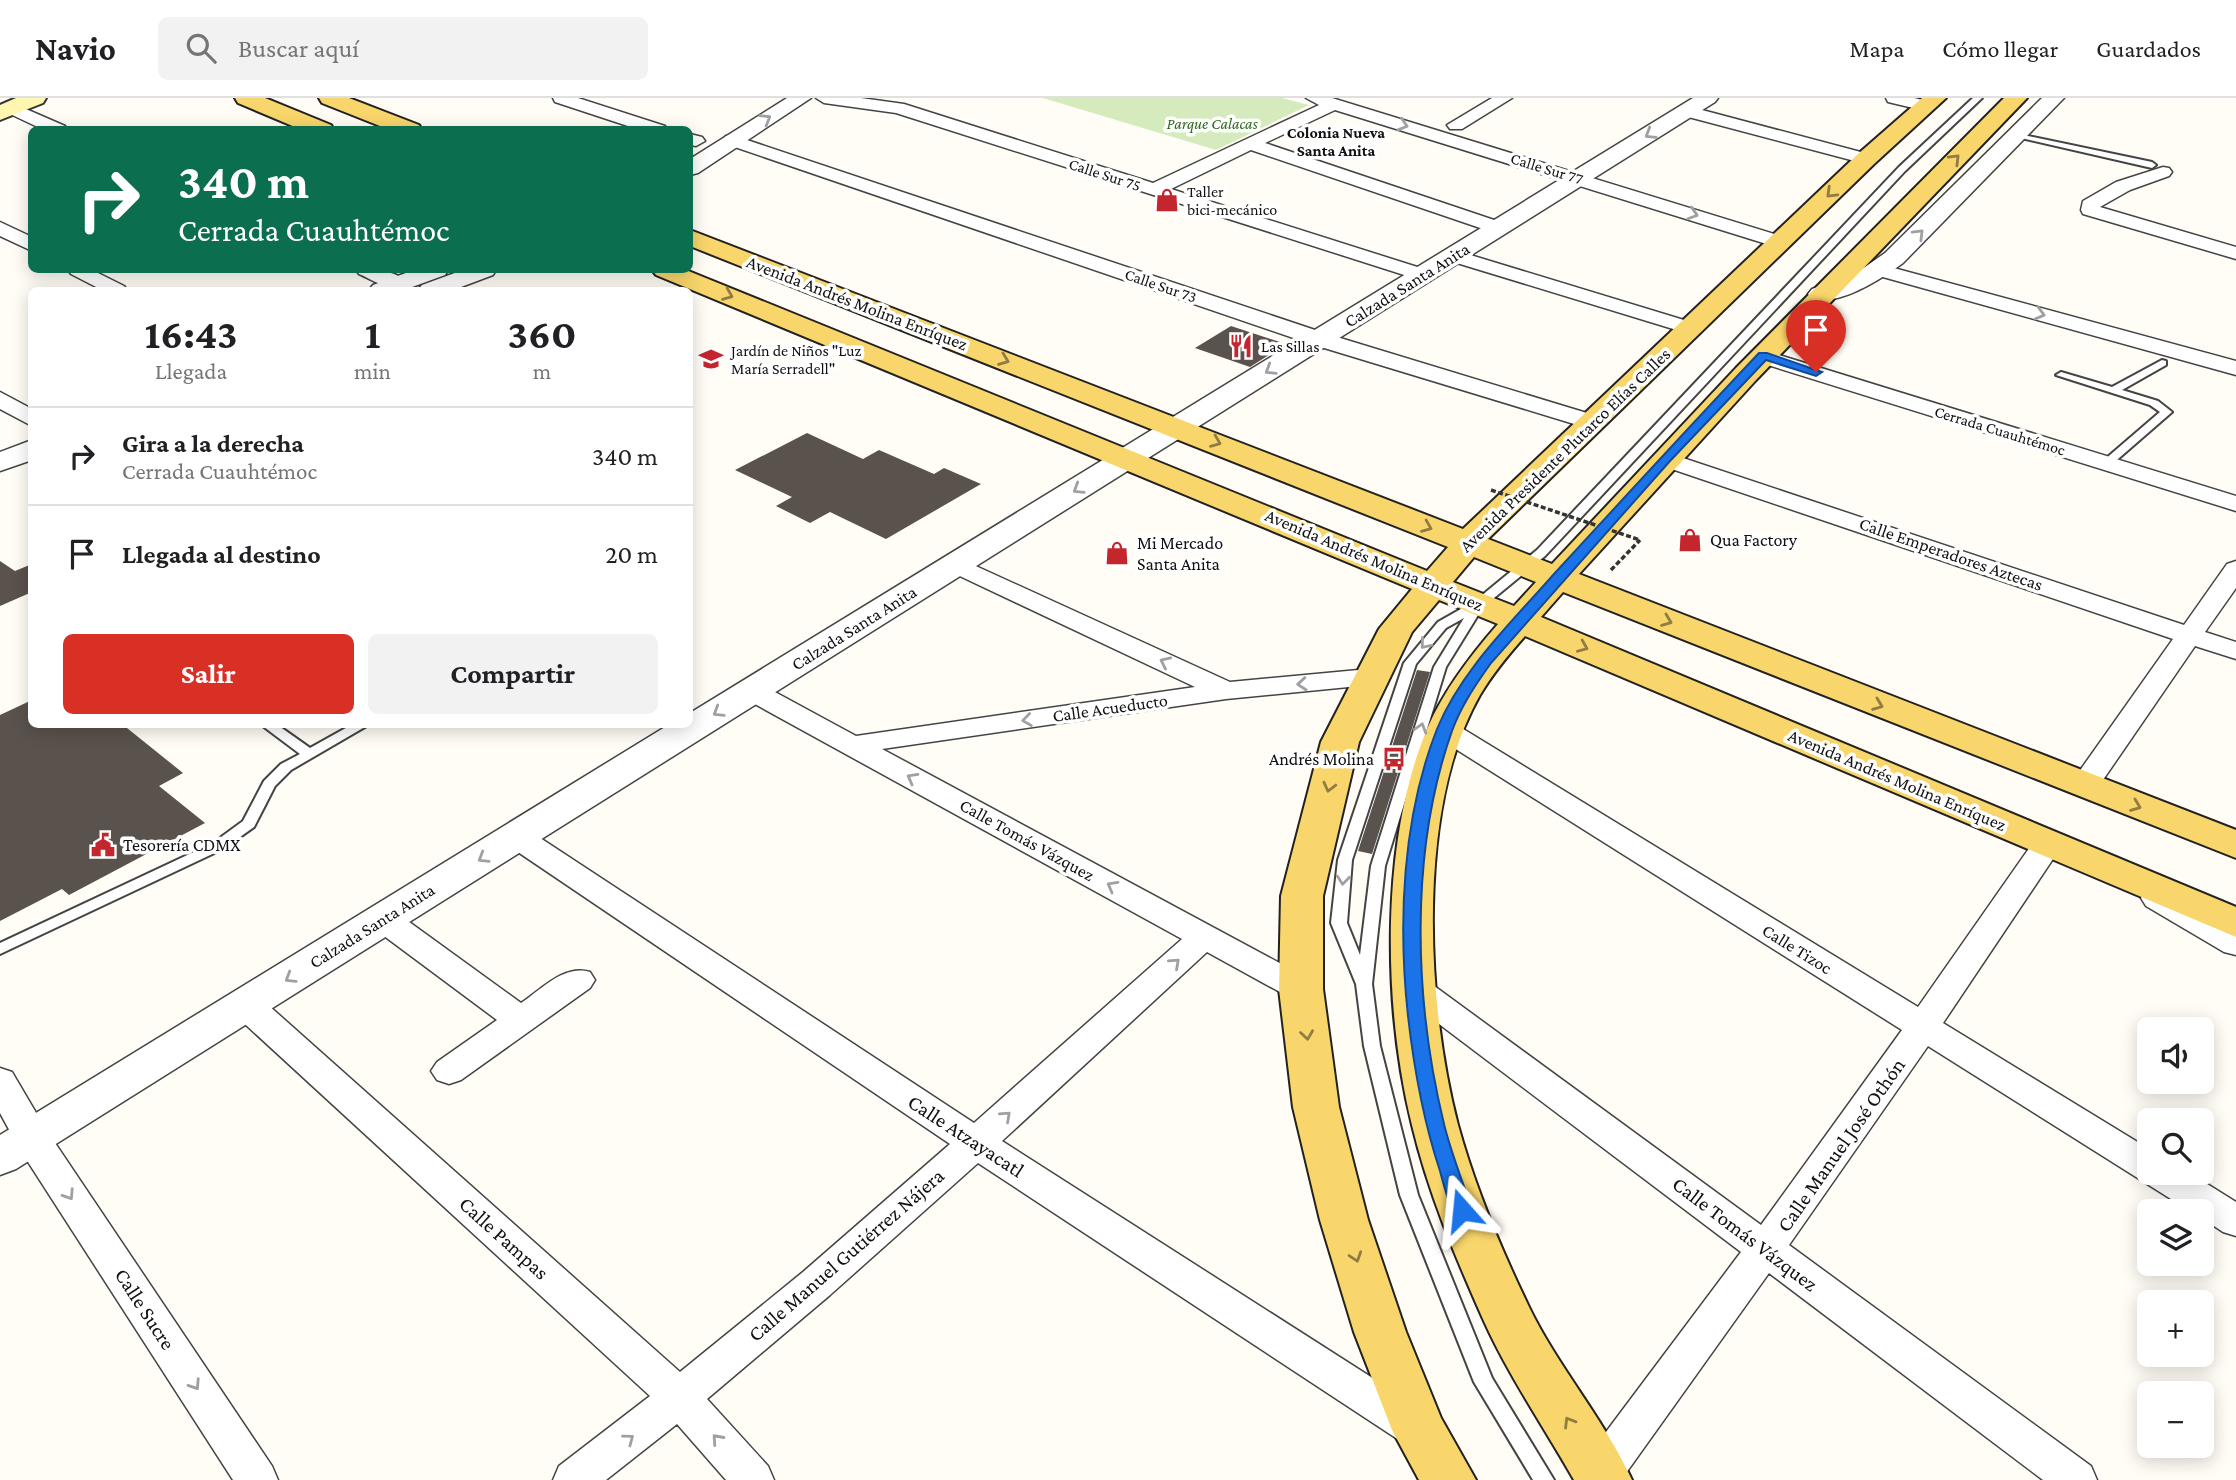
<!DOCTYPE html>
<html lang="es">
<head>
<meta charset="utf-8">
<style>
  body { margin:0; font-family:"Crimson Pro",serif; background:#f2f2f2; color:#202124; height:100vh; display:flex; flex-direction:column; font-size:26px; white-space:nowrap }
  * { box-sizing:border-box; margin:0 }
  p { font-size:23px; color:#757577 }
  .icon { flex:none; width:38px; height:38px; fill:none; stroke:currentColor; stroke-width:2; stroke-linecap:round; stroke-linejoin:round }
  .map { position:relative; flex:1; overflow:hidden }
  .sheet { position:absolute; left:28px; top:189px; width:665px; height:441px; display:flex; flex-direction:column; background:#fff; border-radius:10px; box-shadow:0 4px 18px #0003 }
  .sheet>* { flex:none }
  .banner { position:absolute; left:28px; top:28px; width:665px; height:147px; border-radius:10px; box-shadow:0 4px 18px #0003; background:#0b6e4f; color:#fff; overflow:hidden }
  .tools { position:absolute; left:2137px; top:919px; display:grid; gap:14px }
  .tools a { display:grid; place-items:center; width:77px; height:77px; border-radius:10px; background:#fff; box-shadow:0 4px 18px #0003; font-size:35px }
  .pin { position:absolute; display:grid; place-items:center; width:60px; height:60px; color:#fff; margin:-72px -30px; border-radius:50% 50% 50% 0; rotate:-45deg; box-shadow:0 0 7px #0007 }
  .pin .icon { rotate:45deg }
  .me { position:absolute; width:77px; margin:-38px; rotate:342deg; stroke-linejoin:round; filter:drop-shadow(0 0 5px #0008) }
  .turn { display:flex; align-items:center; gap:24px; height:147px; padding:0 35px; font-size:32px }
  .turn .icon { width:91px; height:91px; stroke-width:2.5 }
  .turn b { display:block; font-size:49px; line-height:60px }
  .eta { display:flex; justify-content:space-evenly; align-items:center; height:119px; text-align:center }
  .eta b { font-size:42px; font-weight:700; line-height:49px }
  .primary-button { display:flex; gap:14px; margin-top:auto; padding:14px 35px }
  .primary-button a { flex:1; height:80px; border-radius:10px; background:#d93025; color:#fff; font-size:28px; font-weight:700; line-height:80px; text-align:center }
  .primary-button a+a { background:#f2f2f2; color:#202124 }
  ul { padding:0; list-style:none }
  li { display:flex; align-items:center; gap:21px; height:98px; padding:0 35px; border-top:2px solid #e0e0e0 }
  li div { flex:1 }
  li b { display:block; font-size:26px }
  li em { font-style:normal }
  header { display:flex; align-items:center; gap:42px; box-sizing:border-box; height:98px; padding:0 35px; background:#fff; border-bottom:2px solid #e0e0e0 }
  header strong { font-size:33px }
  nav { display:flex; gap:38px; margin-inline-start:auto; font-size:24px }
  .search { width:490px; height:63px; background:#f2f2f2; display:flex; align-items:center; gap:18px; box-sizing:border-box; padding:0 24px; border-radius:10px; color:#757577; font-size:26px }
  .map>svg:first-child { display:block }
  .green { fill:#d5ebbd }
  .building { fill:#5a524d }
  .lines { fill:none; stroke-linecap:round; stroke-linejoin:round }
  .service-casing { stroke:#444; stroke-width:4 }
  .minor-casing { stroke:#444; stroke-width:3 }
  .tertiary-casing { stroke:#444; stroke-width:3 }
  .secondary-casing { stroke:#333; stroke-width:4 }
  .primary-casing { stroke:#222; stroke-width:4 }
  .path { stroke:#333; stroke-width:3.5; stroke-dasharray:5 2.5; stroke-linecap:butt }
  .service { fill:#fff; fill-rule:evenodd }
  .minor { fill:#fff; fill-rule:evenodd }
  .tertiary { fill:#fff; fill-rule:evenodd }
  .secondary { fill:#fff6b0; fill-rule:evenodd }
  .primary { fill:#f9d66b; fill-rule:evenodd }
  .path-bridge { stroke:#333; stroke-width:3.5; stroke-dasharray:5 2.5; stroke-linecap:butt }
  .oneway { stroke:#a0a0a0 }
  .oneway2 { stroke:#917d42 }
  .route { fill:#1a73e8; stroke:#114b97; stroke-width:2 }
  .labels { text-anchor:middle; stroke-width:7; stroke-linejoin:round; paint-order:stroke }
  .far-park-label { font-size:16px; font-style:italic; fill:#2f6b1f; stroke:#fff }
  .far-neighbourhood-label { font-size:16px; font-weight:bold; fill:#111; stroke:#fff }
  .far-street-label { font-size:16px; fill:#111; stroke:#fff }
  .far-poi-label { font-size:16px; fill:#111; stroke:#fff; text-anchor:start }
  .street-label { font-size:18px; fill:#111; stroke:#fff }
  .poi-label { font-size:18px; fill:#111; stroke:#fff; text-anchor:start }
  .near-street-label { font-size:21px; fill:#111; stroke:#fff }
</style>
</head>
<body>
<header>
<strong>Navio</strong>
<div class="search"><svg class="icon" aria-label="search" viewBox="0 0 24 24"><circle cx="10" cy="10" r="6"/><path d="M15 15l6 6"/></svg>Buscar aquí</div>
<nav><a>Mapa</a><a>Cómo llegar</a><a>Guardados</a></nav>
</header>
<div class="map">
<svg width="2236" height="1382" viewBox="0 0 2236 1382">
  <rect width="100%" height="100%" fill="#fffdf5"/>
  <!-- green -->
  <path class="green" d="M1043 0H1282L1309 7 1216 52Z"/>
  <!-- building -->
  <path class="building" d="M1231 228 1286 246 1250 269 1195 250Z
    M807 335 863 361 879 352 934 376 944 370 981 386 886 441 830 414 810 425 776 408 792 399 735 372Z
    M0 463 15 473 32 466V494L0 508Z
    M1417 572 1430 574 1372 756 1358 753Z
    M32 602V626H122L183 675 159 688 205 725 69 797 62 791 0 823V617Z"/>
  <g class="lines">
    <!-- service casing -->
    <g class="service-casing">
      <path id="service" d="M1973 0H1982L1905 73 1545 458 1483 509 1446 569 1385 768 1372 886 1380 948 1418 1097 1492 1280 1554 1382H1533L1474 1284 1400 1097 1364 948 1356 886 1331 825 1338 762 1404 565 1438 524 1475 503 1537 452 1899 69ZM1464 520 1434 569 1371 768 1360 857 1347 825 1352 762 1416 566 1446 530Z
        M2014 35 2152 64 2156 67 2152 70 2017 39H2014Z
        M2162 262 2166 263V267L2122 292 2158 303 2172 314 2111 367H2103V363L2160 314 2150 307 2056 277 2061 274 2112 289Z
        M260 626H276L310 650 353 626H370L291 672 275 688 254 729 223 751 0 856V845L213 745 243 723 264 683 281 666 300 656Z"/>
    </g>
    <!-- minor casing -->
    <g class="minor-casing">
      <path id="minor" d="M553 0H578L665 28 667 32H640L555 4Z
        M816 0H861L904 6 1153 85 1319 7 1306 0H1332L1787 140 1790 144 1787 148H1773L1335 12 1265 45 1506 126 1509 130 1506 134H1492L1251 52 1171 91 1430 173 1433 177 1430 181 1423 183 896 15 824 5Z
        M1492 0H1512L1462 31H1450L1447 27Z
        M1886 0H1914L1932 4 1934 8 1926 13 1888 4Z
        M12 5 65 28 67 32H44L6 14 4 10 6 6Z
        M1687 8 1872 57 1875 61 1866 66 1681 17 1678 13 1681 9Z
        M690 36 702 39 705 43 696 48 690 47Z
        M732 37 1327 236 1600 319 1603 324 1600 329H1584L1311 246 726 46 723 42 726 38Z
        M2163 69 2169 70 2172 74 2169 78 2130 92 2100 109 2236 149V161L2083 116 2081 112 2083 103 2116 84Z
        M0 124 32 139V153L0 138Z
        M1454 152 1697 226 1701 230 1697 234H1683L1447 162 1444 158 1447 154Z
        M1879 166 2236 263V277L1872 176 1869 172 1872 168Z
        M68 172H92L124 188 127 192H102L71 176Z
        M356 172C373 171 396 171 408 186L405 190C390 194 373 182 359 176Z
        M1763 252 2236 398V413L1755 263 1752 258 1755 253Z
        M0 294 32 311V328L0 311Z
        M1665 354 2184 527 2227 466 2236 463V490L2205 534 2236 544V561L2195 548 2094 695 2084 697 2074 695 2069 688 2173 541 1657 366 1653 361 1657 356Z
        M956 459 1230 584 1369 571 1379 573 1383 579 1379 585 1369 587 1226 601 882 651 1313 883 1318 891 1313 899 1301 903 1289 899 1207 854 1002 1043 1432 1318 1438 1331 1432 1344 1417 1349 1402 1344 978 1065 830 1197 707 1301 768 1368 774 1382H726L677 1326 606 1382H553L559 1368 650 1298 234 916 229 907 234 898 246 895 258 898 680 1274 803 1174 950 1046 506 746 502 739 506 732 517 729 528 732 974 1025 1182 841 742 599 738 593 742 587 752 585 762 587 856 638 1195 589 947 472 943 467 947 462Z
        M1445 623 1455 626 1918 909 2037 739 2048 736 2059 739 2063 746 1943 925 2149 1051V1074H2188L2236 1104V1138L2223 1134 2202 1120V1113H2190L1928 948 1789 1147 2091 1368 2097 1382H2043L1769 1175 1621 1382H1581L1579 1376 1585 1362 1741 1154 1402 898 1397 890 1402 882 1414 878 1426 882 1761 1127 1902 932 1435 638 1431 632 1435 626Z
        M2157 789 2168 792 2236 831V857L2224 854 2146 808 2141 800 2146 792Z
        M383 810 394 813 521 905C542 891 564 866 590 874L595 882 590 890 461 982 449 986 437 982 431 973 437 964 497 922 372 829 367 821 372 813Z
        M0 970 12 974 45 1030 272 1368 278 1382H233L19 1050 0 1015Z"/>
    </g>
    <!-- tertiary casing -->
    <g class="tertiary-casing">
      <path id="tertiary" d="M787 0H811L698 75 690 77V61Z
        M1693 0H1718L1715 4 16 1071 0 1077V1037L670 626H690V615Z
        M2042 0H2064L1903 165C1881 181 1840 208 1812 201L1808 196 1812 191 1855 176 1885 155Z
        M414 172H448L445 177 404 192H369L373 187Z
        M463 172H496L493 177 453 192H418L422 187Z
        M32 342V362L0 373V354Z"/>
    </g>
    <!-- secondary casing -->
    <g class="secondary-casing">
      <path id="secondary" d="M16 0H46L43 5 0 22V7Z"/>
    </g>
    <!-- primary casing -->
    <g class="primary-casing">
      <path id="primary" d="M235 0H265L331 27 334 32H302L238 5Z
        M319 0H349L419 27 422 32H390L322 5Z
        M1922 0H1946L1874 66 1488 441 1552 466 1736 270 2004 0H2027L1756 282 1579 476 2236 732V760L1563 494 1541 519 2236 809V839L1525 538C1509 556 1493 575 1480 597 1416 709 1426 905 1458 1027 1475 1089 1501 1151 1529 1209 1558 1269 1604 1321 1632 1382H1574C1544 1329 1508 1277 1483 1221 1455 1158 1428 1094 1412 1027 1383 910 1380 743 1427 631 1444 592 1470 558 1498 526L1439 502 1412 534 1359 644 1323 798V891L1339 1009 1368 1122 1406 1234 1441 1320 1476 1382H1419L1392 1332 1354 1234 1320 1122 1293 1009 1279 891 1281 798 1321 644 1379 531 1412 491 656 177 652 172H686L1427 473 1448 449 690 148V132L1463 431 1858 56ZM1474 459 1536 484 1514 508 1453 484Z"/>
    </g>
    <!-- path -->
    <path class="path" d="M1611 472 1640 442"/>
    <!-- service -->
    <use href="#service" class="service"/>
    <!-- minor -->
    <use href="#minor" class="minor"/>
    <!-- tertiary -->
    <use href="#tertiary" class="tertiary"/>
    <!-- secondary -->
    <use href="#secondary" class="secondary"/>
    <!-- primary -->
    <use href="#primary" class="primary"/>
    <!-- path-bridge -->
    <path class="path-bridge" d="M1491 392 1640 442"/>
  </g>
  <!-- one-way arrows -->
  <defs><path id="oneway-chevron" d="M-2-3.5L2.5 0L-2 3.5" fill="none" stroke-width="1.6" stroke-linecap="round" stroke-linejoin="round" transform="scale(1.75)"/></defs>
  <g class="oneway">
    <use href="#oneway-chevron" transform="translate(766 21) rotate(-31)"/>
    <use href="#oneway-chevron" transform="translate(1403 27) rotate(17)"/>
    <use href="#oneway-chevron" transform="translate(1650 36) rotate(148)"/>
    <use href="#oneway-chevron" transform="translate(1693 116) rotate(18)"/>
    <use href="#oneway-chevron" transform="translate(1919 136) rotate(-45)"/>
    <use href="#oneway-chevron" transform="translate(2040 216) rotate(15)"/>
    <use href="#oneway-chevron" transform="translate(1270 272) rotate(148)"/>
    <use href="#oneway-chevron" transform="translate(1078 391) rotate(148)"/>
    <use href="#oneway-chevron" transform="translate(1425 546) rotate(130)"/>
    <use href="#oneway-chevron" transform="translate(1165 564) rotate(-155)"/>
    <use href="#oneway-chevron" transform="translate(1302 586) rotate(175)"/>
    <use href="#oneway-chevron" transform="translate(718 614) rotate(148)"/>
    <use href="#oneway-chevron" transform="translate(1027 622) rotate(172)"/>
    <use href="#oneway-chevron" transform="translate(1421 630) rotate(-73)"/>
    <use href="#oneway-chevron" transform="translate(912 680) rotate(-151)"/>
    <use href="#oneway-chevron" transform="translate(483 760) rotate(148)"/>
    <use href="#oneway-chevron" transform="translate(1343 782) rotate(96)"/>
    <use href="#oneway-chevron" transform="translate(1112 788) rotate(-151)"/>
    <use href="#oneway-chevron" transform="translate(1175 865) rotate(-42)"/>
    <use href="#oneway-chevron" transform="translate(290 880) rotate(148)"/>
    <use href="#oneway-chevron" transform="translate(1006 1018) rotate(-42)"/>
    <use href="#oneway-chevron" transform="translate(69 1097) rotate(57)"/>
    <use href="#oneway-chevron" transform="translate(195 1287) rotate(57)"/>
    <use href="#oneway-chevron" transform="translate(629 1341) rotate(-37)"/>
    <use href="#oneway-chevron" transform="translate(717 1341) rotate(-132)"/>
  </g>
  <g class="oneway2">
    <use href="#oneway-chevron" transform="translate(1955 61) rotate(-45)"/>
    <use href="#oneway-chevron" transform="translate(1831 95) rotate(136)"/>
    <use href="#oneway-chevron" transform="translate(728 197) rotate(22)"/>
    <use href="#oneway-chevron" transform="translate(1004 262) rotate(21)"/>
    <use href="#oneway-chevron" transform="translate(1216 344) rotate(22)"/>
    <use href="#oneway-chevron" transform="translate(1427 429) rotate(22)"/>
    <use href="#oneway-chevron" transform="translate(1667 523) rotate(21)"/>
    <use href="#oneway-chevron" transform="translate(1583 549) rotate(23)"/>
    <use href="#oneway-chevron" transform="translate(1878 607) rotate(21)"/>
    <use href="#oneway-chevron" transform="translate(1329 689) rotate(104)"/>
    <use href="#oneway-chevron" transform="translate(2136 708) rotate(21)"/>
    <use href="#oneway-chevron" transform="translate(1307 937) rotate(82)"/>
    <use href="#oneway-chevron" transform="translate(1356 1159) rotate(72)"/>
    <use href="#oneway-chevron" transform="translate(1569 1324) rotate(-121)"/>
  </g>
  <!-- route -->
  <path class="route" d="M1759 255H1767L1822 274 1816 278 1766 262 1670 363 1491 565C1476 586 1461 608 1452 633 1409 754 1414 903 1444 1026 1451 1055 1463 1084 1472 1112L1469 1118 1462 1120 1455 1118C1448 1104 1444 1088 1440 1073 1423 1022 1414 971 1408 918 1398 825 1402 720 1437 631 1462 571 1512 524 1554 476 1622 402 1690 328 1759 255Z"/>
  <!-- icons -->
  <defs>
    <g id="shop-bare" transform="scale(1.89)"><path d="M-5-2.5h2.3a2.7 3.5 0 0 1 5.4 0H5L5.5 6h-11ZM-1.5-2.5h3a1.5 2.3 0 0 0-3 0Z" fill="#c4262e" stroke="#fff" stroke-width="2.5" paint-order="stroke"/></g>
    <g id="restaurant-bare" transform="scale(1.89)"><path d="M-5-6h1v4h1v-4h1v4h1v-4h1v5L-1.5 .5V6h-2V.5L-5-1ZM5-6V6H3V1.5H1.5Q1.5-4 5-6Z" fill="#c4262e" stroke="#fff" stroke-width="2.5" paint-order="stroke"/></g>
    <g id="school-bare" transform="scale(1.89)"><path d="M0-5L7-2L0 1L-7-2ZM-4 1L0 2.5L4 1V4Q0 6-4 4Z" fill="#c4262e" stroke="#fff" stroke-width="2.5" paint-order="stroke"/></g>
    <g id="bus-bare" transform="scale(1.89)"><path d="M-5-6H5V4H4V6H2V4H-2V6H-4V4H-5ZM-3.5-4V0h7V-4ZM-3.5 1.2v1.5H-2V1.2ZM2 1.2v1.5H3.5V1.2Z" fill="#c4262e" stroke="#fff" stroke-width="2.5" paint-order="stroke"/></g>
    <g id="civic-bare" transform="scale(1.89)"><path d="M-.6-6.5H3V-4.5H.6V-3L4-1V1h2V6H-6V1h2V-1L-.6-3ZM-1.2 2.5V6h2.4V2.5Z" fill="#c4262e" stroke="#fff" stroke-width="2.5" paint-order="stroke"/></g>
  </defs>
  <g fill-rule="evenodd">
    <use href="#shop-bare" x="1167" y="102"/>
    <use href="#restaurant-bare" x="1241" y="248"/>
    <use href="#school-bare" x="711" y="261"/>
    <use href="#shop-bare" x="1690" y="442"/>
    <use href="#shop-bare" x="1117" y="455"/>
    <use href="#bus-bare" x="1394" y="661"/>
    <use href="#civic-bare" x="103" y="747"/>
  </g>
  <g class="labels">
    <!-- far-park labels -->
    <g class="far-park-label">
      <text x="1212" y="31">Parque Calacas</text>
    </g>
    <!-- far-neighbourhood labels -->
    <g class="far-neighbourhood-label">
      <text x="1336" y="40">Colonia Nueva<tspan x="1336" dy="18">Santa Anita</tspan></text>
    </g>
    <!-- far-street labels -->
    <g class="far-street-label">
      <text transform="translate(1547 70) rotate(17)" y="6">Calle Sur 77</text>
      <text transform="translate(1105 76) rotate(18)" y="6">Calle Sur 75</text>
      <text transform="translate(1161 187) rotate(19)" y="6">Calle Sur 73</text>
      <text transform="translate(2000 332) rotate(17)" y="6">Cerrada Cuauhtémoc</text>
    </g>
    <!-- far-poi labels -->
    <g class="far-poi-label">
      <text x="1187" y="99">Taller<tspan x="1187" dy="18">bici-mecánico</tspan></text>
      <text x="1261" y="254">Las Sillas</text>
      <text x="731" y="258">Jardín de Niños "Luz<tspan x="731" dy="18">María Serradell"</tspan></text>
    </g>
    <!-- street labels -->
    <g class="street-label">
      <text transform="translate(1407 187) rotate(-32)" y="6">Calzada Santa Anita</text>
      <text transform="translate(857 205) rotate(21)" y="6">Avenida Andrés Molina Enríquez</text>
      <text transform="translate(1565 352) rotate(-44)" y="6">Avenida Presidente Plutarco Elías Calles</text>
      <text transform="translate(1951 456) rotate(19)" y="6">Calle Emperadores Aztecas</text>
      <text transform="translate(1374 462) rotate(23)" y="6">Avenida Andrés Molina Enríquez</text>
      <text transform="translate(854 530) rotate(-32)" y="6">Calzada Santa Anita</text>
      <text transform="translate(1110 610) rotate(-8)" y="6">Calle Acueducto</text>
      <text transform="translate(1897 682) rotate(23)" y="6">Avenida Andrés Molina Enríquez</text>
      <text transform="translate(1027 742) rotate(29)" y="6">Calle Tomás Vázquez</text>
      <text transform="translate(372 828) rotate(-32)" y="6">Calzada Santa Anita</text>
      <text transform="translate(1797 851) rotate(32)" y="6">Calle Tizoc</text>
    </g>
    <!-- poi labels -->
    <g class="poi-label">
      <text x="1710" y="448">Qua Factory</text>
      <text x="1137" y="451">Mi Mercado<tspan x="1137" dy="21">Santa Anita</tspan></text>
      <text x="1374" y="667" text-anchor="end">Andrés Molina</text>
      <text x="123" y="753">Tesorería CDMX</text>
    </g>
    <!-- near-street labels -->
    <g class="near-street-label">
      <text transform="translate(966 1038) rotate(33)" y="7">Calle Atzayacatl</text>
      <text transform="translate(1841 1047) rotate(-55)" y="7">Calle Manuel José Othón</text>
      <text transform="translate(1745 1136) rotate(37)" y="7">Calle Tomás Vázquez</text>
      <text transform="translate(504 1140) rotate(42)" y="7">Calle Pampas</text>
      <text transform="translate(846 1157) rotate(-41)" y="7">Calle Manuel Gutiérrez Nájera</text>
      <text transform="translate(145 1211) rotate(57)" y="7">Calle Sucre</text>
    </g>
  </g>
</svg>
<div class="tools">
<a><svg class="icon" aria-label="sound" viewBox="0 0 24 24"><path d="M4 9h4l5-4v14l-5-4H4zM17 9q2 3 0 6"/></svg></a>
<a><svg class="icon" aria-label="search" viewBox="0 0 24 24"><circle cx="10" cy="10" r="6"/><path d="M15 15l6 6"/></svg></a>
<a><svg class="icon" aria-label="layers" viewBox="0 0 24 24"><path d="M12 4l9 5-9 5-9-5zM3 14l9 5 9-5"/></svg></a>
<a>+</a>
<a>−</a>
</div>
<div class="pin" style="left:1816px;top:274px;background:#d93025"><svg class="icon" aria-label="arrive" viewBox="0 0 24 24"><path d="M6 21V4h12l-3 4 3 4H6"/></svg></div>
<svg class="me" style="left:1462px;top:1112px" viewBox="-20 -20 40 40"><path d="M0-17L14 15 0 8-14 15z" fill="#1a73e8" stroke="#fff" stroke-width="4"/></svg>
<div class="banner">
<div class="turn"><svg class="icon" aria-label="right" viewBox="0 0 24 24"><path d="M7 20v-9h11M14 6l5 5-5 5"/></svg><div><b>340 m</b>Cerrada Cuauhtémoc</div></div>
</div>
<section class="sheet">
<div class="eta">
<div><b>16:43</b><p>Llegada</p></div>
<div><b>1</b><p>min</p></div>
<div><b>360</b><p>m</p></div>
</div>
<ul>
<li><svg class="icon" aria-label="right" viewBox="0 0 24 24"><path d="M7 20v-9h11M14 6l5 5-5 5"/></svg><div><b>Gira a la derecha</b><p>Cerrada Cuauhtémoc</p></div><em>340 m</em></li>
<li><svg class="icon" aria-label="arrive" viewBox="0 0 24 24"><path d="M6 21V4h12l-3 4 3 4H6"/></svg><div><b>Llegada al destino</b></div><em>20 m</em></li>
</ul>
<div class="primary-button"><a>Salir</a><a>Compartir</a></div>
</section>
</div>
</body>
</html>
